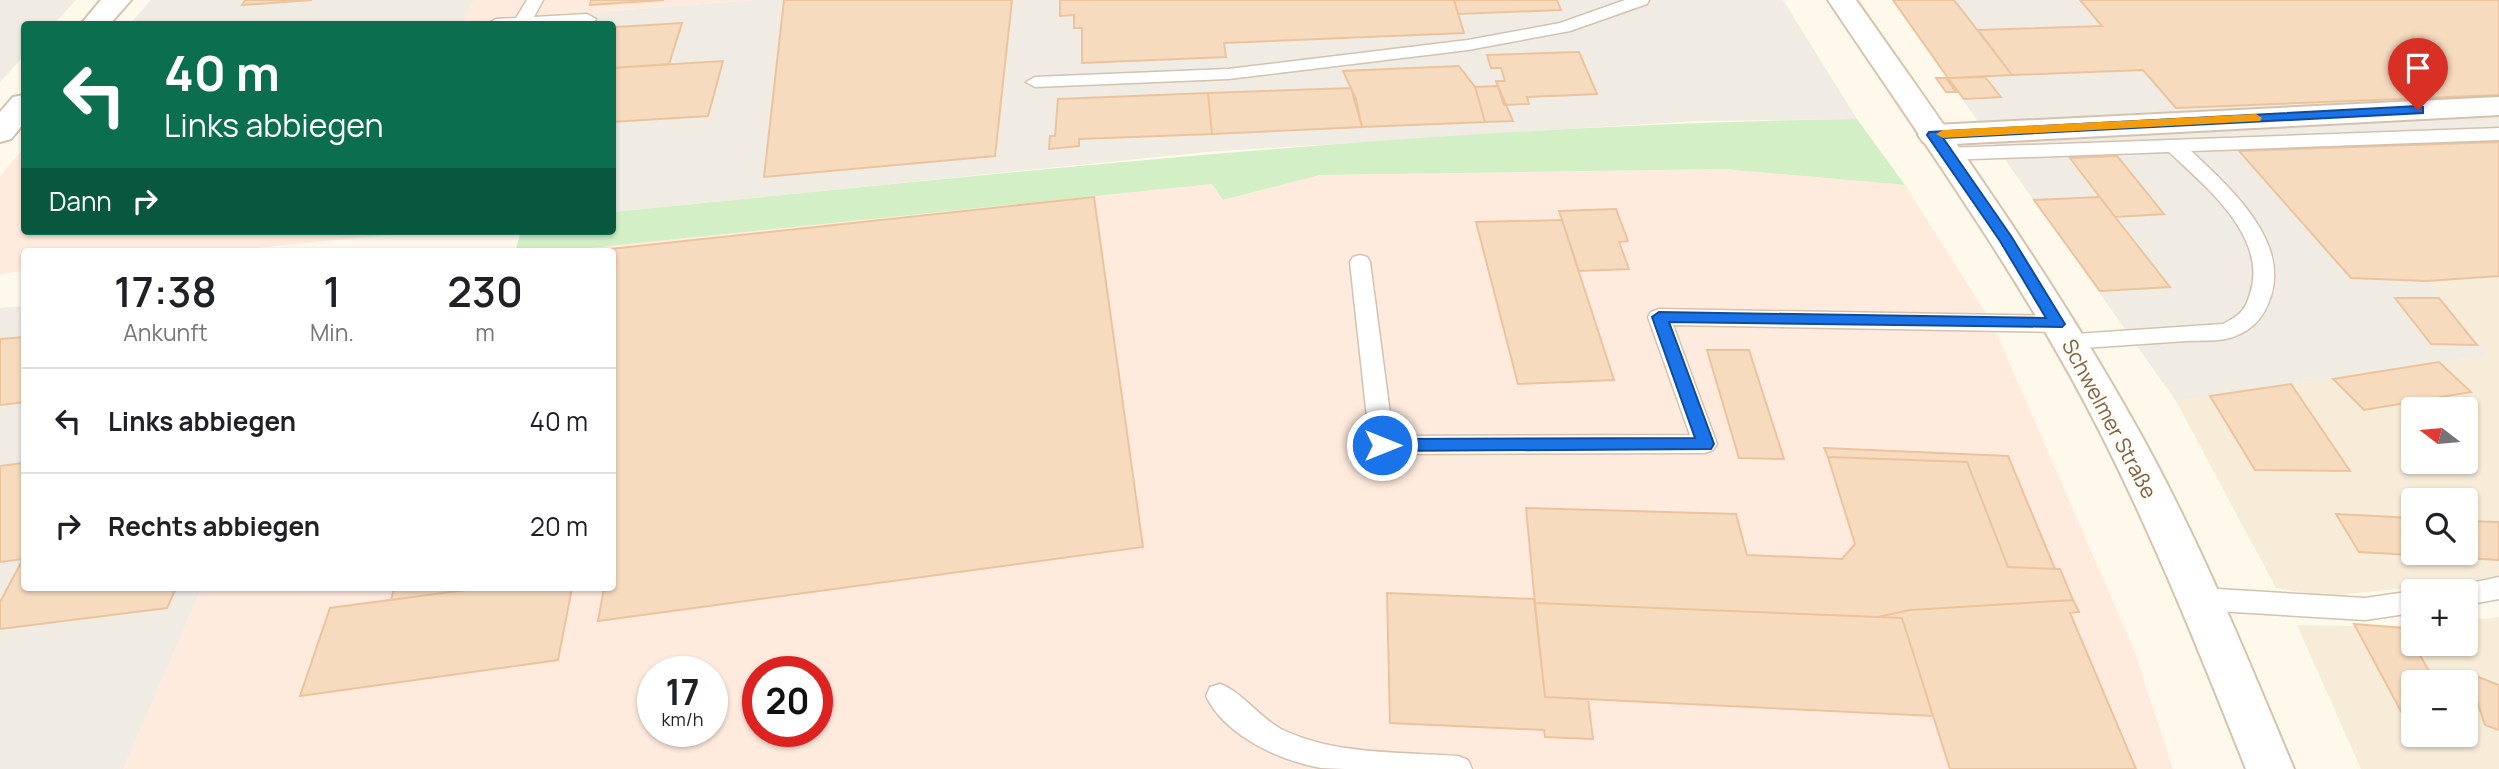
<!DOCTYPE html>
<html lang="de">
<head>
<meta charset="utf-8">
<style>
  body { margin:0; font-family:Manrope,sans-serif; background:#f6f6f6; color:#202124; height:100vh; display:flex; flex-direction:column; font-size:26px; white-space:nowrap }
  * { box-sizing:border-box; margin:0 }
  p { font-size:23px; color:#757577 }
  .icon { flex:none; width:38px; height:38px; fill:none; stroke:currentColor; stroke-width:2; stroke-linecap:round; stroke-linejoin:round }
  .map { position:relative; flex:1; overflow:hidden }
  .panel { position:absolute; left:21px; top:248px; width:595px; height:343px; display:flex; flex-direction:column; background:#fff; border-radius:7px; box-shadow:0 2px 5px #0004 }
  .panel>* { flex:none }
  .hud { position:absolute; left:21px; top:21px; width:595px; height:214px; border-radius:7px; box-shadow:0 2px 5px #0004; background:#0b6e4f; color:#fff; overflow:hidden }
  .needle { width:46px; rotate:286deg }
  .controls { position:absolute; left:2401px; top:397px; display:grid; gap:14px }
  .controls a { display:grid; place-items:center; width:77px; height:77px; border-radius:7px; background:#fff; box-shadow:0 2px 5px #0004; font-size:35px }
  .speed { position:absolute; left:637px; top:656px; display:flex; gap:14px; font-size:35px; font-weight:700; text-align:center }
  .speed>* { display:grid; place-content:center; width:91px; height:91px; border-radius:50%; background:#fff; box-shadow:0 2px 5px #0004; line-height:1 }
  .speed small { font-size:18px; font-weight:400 }
  .speed .limit { border:10px solid #d22; background:#fff; color:#111 }
  .pin { position:absolute; display:grid; place-items:center; width:60px; height:60px; color:#fff; margin:-72px -30px; border-radius:50% 50% 50% 0; rotate:-45deg; box-shadow:0 0 7px #0007 }
  .pin .icon { rotate:45deg }
  .me { position:absolute; width:77px; margin:-38px; rotate:90deg; stroke-linejoin:round; filter:drop-shadow(0 0 5px #0008) }
  .turn { display:flex; align-items:center; gap:24px; height:147px; padding:0 28px; font-size:32px }
  .turn .icon { width:91px; height:91px; stroke-width:2.5 }
  .turn b { display:block; font-size:49px; line-height:60px }
  .then { display:flex; align-items:center; height:66px; padding:0 28px; background:#0003; gap:14px; font-size:26px }
  .eta { display:flex; justify-content:space-evenly; align-items:center; height:119px; text-align:center }
  .eta b { font-size:42px; font-weight:600; line-height:49px }
  ul { padding:0; list-style:none }
  li { display:flex; align-items:center; gap:21px; height:105px; padding:0 28px; border-top:2px solid #e0e0e0 }
  li div { flex:1 }
  li b { display:block; font-size:26px }
  li em { font-style:normal }
  .map>svg:first-child { display:block }
  .residential { fill:#f7ecd8; fill-rule:evenodd }
  .commercial { fill:#ffebde; fill-rule:evenodd }
  .industrial { fill:#f0ebe3 }
  .green { fill:#d2efc6 }
  .building { fill:#f7dbbf; stroke:#ebc49e; stroke-width:2 }
  .lines { fill:none; stroke-linecap:round; stroke-linejoin:round }
  .service-casing { stroke:#d3c2ae; stroke-width:3 }
  .minor-casing { stroke:#d3c2ae; stroke-width:4 }
  .secondary-casing { stroke:#d7c3ab; stroke-width:4 }
  .service { fill:#fff; fill-rule:evenodd }
  .minor { fill:#fff; fill-rule:evenodd }
  .secondary { fill:#fff; fill-rule:evenodd }
  .route { fill:#1a73e8; stroke:#114b97; stroke-width:2 }
  .slow { fill:#f59e0b }
  .labels { text-anchor:middle; stroke-width:6; stroke-linejoin:round; paint-order:stroke }
  .street-label { font-size:21px; fill:#7e6249; stroke:#fffcf3 }
</style>
</head>
<body>
<div class="map">
<svg width="2499" height="769" viewBox="0 0 2499 769">
  <rect width="100%" height="100%" fill="#fef9eb"/>
  <!-- residential -->
  <path class="residential" d="M2499 276V579L2325 596 2276 588 2176 401 2486 356 2427 281ZM2413 410H2466V462H2413ZM2413 500H2466V553H2413Z
    M2499 617V769H2361L2297 625 2413 627V644H2466V621ZM2413 682H2466V735H2413Z"/>
  <!-- commercial -->
  <path class="commercial" d="M474 0H755L575 14 571 24H426L464 22Z
    M24 148V231H425L216 252H24V271L0 274V176Z
    M1723 169 1905 185 1992 323 2134 650 2173 769H123L202 588H612V252H551L1212 184 1224 200 1320 175ZM653 672H712V732H653ZM758 672H817V732H758Z"/>
  <!-- industrial -->
  <path class="industrial" d="M0 0H76L54 24H24V56L0 82Z
    M151 0H474L464 22 426 24H130Z
    M755 0H1783L1857 119 1695 121 1206 152 613 212 612 24H571L575 14Z
    M1892 0H2499V276L2428 281 2487 356 2176 401Z
    M24 306V588H202L123 769H0V308Z"/>
  <!-- green -->
  <path class="green" d="M1857 119 1905 185 1723 169 1320 175 1223 200 1212 184 551 252H515L521 231H612L613 212C1027 171 1440 125 1857 119Z"/>
  <!-- building -->
  <path class="building" d="M245 0H312L242 5Z
    M591 0H664L590 5Z
    M784 0H1012L995 156 764 177Z
    M1060 0H1457H1454L1464 33 1224 43 1226 57 1082 63V28H1074V15L1060 16Z
    M1454 0H1557L1561 10 1458 14Z
    M1893 0H1954L2012 75 1948 78Z
    M2080 0H2499V95L2176 108 2143 70 2012 75 1978 30 2102 26Z
    M682 23 669 64 612 68V37L616 27Z
    M1579 52 1597 94 1527 97 1529 104 1504 105 1496 81H1505L1501 68H1491L1487 55Z
    M723 61 708 116 612 122V68Z
    M1459 66 1475 87 1485 122 1362 127 1356 99 1343 71Z
    M1985 77 2001 97 1964 99 1948 78Z
    M1936 78H1946L1956 92H1946Z
    M1498 86 1513 121 1485 122 1475 87Z
    M1351 88 1362 127 1212 134 1208 93Z
    M1208 93 1212 134 1079 139V146L1049 149 1050 136H1055L1058 99Z
    M2499 142V276L2427 281 2351 278 2239 151Z
    M2117 156 2164 214 2115 217 2070 158Z
    M1094 197 1143 547 598 621 604 588H612V252H582Z
    M2100 197 2115 217 2170 287 2100 291 2034 200Z
    M1616 209 1628 241 1619 242 1629 269 1579 271 1559 211Z
    M1562 220 1614 380 1518 384 1476 222Z
    M2395 298H2439L2477 345 2431 344Z
    M24 337V402L0 405V339Z
    M1707 350H1749L1784 459 1739 458Z
    M2439 362 2471 392 2364 410 2333 379Z
    M2291 384 2350 471 2255 470 2210 396Z
    M1824 448 2008 456 2055 569 2008 567 1967 462 1828 457Z
    M1828 457 1967 462 2008 567 2060 569 2073 600 1910 610 1878 617 1535 603 1526 508 1736 514 1747 555 1842 559 1855 544Z
    M24 463V588H176L167 608 0 629V602L23 559 0 562V466Z
    M2336 514 2413 518V553H2466V521L2499 522V560L2359 552Z
    M394 588H480L391 600Z
    M480 588H572L558 660 300 696 330 608Z
    M1387 593 1534 599 1545 697 1588 699 1593 739 1545 737 1544 730 1390 723Z
    M2073 600 2079 612 2070 613 2136 769H1950L1902 618 1878 617 1910 610Z
    M1535 603 1902 618 1933 716 1545 697Z
    M2354 624 2405 628 2435 682H2413V715H2403Z
    M2468 673 2499 685V730L2485 725Z"/>
  <g class="lines">
    <!-- service casing -->
    <g class="service-casing">
      <path id="service" d="M527 0H543L534 17 587 14 596 19 593 23 580 24H487L496 19 516 18Z
        M1625 0H1649L1647 4 1570 31 1468 50 1228 79 1035 87 1026 82 1035 77 1228 69 1468 40 1560 23Z
        M2499 128V140L2191 151C2228 186 2289 239 2271 296 2264 317 2254 329 2233 337 2220 342 2201 340 2186 341 2147 344 2108 346 2069 349L2061 347 2058 341 2061 335 2223 324C2239 316 2245 311 2250 294 2269 237 2205 186 2169 152L1946 160 1936 154 1946 148Z
        M1360 255 1367 257 1370 262 1393 436 1690 435 1648 317 1651 312 1659 309 2057 316 2065 319 2068 324 2065 329 2057 332 1673 325 1717 444 1713 450 1705 453 1382 454 1374 451 1370 445 1350 262 1353 257Z
        M2499 577V599L2466 605V592H2454L2457 586Z
        M2201 588 2365 598 2413 591V613L2365 620 2201 610 2192 607 2188 599 2192 591Z
        M1220 684C1241 691 1259 717 1281 729 1334 755 1401 752 1458 756L1468 760 1472 769C1438 769 1404 769 1370 769 1354 769 1337 769 1321 768 1281 761 1225 736 1206 696L1210 687Z"/>
    </g>
    <!-- minor casing -->
    <g class="minor-casing">
      <path id="minor" d="M101 0H131L110 24H81Z
        M24 95V123L11 139 0 142V112L13 97Z
        M2499 97V115L1934 145 1923 142 1918 135 1923 128 1934 125Z"/>
    </g>
    <!-- secondary casing -->
    <g class="secondary-casing">
      <path id="secondary" d="M1828 0H1856C1954 139 2052 276 2135 424 2197 534 2245 652 2294 769H2246C2201 656 2156 543 2101 434 2024 281 1923 142 1828 0Z"/>
    </g>
    <!-- service -->
    <use href="#service" class="service"/>
    <!-- minor -->
    <use href="#minor" class="minor"/>
    <!-- secondary -->
    <use href="#secondary" class="secondary"/>
  </g>
  <!-- route -->
  <path class="route" d="M2418 106 2423 107V113L1943 138 2011 236 2065 324 2062 327 1669 322 1714 444 1711 449 1382 451 1374 445 1382 439 1695 438 1652 317 1659 312 2046 318 2000 241 1927 135 1929 132Z"/>
  <!-- slow -->
  <path class="slow" d="M2256 114 2262 118 2260 121 1943 138 1936 134 1943 130Z"/>
  <g class="labels">
    <!-- street labels -->
    <g class="street-label">
      <text transform="translate(2109 419) rotate(62)" y="7">Schwelmer Straße</text>
    </g>
  </g>
</svg>
<div class="controls">
<a><svg class="needle" viewBox="-14 -14 28 28"><path d="M0-13l5 13h-10z" fill="#e53935"/><path d="M0 13l5-13h-10z" fill="#757577"/></svg></a>
<a><svg class="icon" aria-label="search" viewBox="0 0 24 24"><circle cx="10" cy="10" r="6"/><path d="M15 15l6 6"/></svg></a>
<a>+</a>
<a>−</a>
</div>
<div class="speed"><div>17<small>km/h</small></div><div class="limit">20</div></div>
<div class="pin" style="left:2418px;top:110px;background:#d93025"><svg class="icon" aria-label="arrive" viewBox="0 0 24 24"><path d="M6 21V4h12l-3 4 3 4H6"/></svg></div>
<svg class="me" style="left:1382px;top:445px" viewBox="-20 -20 40 40"><circle r="17" fill="#1a73e8" stroke="#fff" stroke-width="3"/><path d="M0-11L8 9 0 5-8 9z" fill="#fff"/></svg>
<div class="hud">
<div class="turn"><svg class="icon" aria-label="left" viewBox="0 0 24 24"><path d="M17 20v-9H6M10 6l-5 5 5 5"/></svg><div><b>40 m</b>Links abbiegen</div></div>
<div class="then">Dann<svg class="icon" aria-label="right" viewBox="0 0 24 24"><path d="M7 20v-9h11M14 6l5 5-5 5"/></svg></div>
</div>
<section class="panel">
<div class="eta">
<div><b>17:38</b><p>Ankunft</p></div>
<div><b>1</b><p>Min.</p></div>
<div><b>230</b><p>m</p></div>
</div>
<ul>
<li><svg class="icon" aria-label="left" viewBox="0 0 24 24"><path d="M17 20v-9H6M10 6l-5 5 5 5"/></svg><div><b>Links abbiegen</b></div><em>40 m</em></li>
<li><svg class="icon" aria-label="right" viewBox="0 0 24 24"><path d="M7 20v-9h11M14 6l5 5-5 5"/></svg><div><b>Rechts abbiegen</b></div><em>20 m</em></li>
</ul>
</section>
</div>
</body>
</html>
